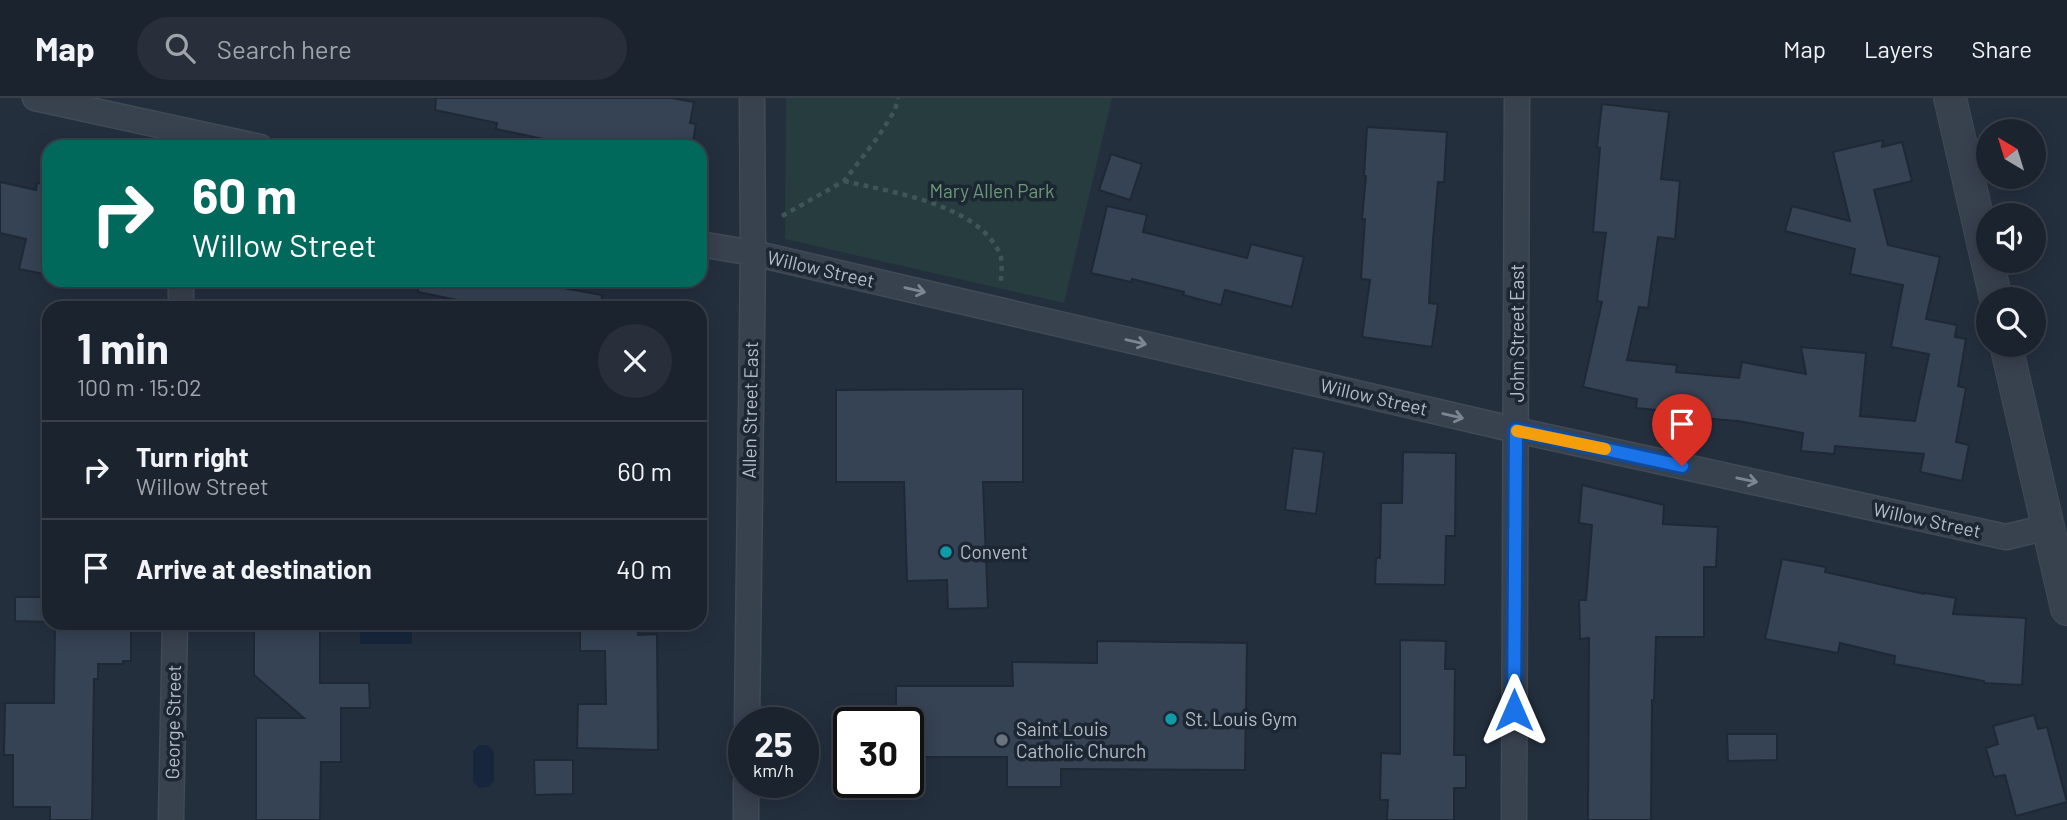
<!DOCTYPE html>
<html lang="en">
<head>
<meta charset="utf-8">
<style>
  body { margin:0; font-family:Barlow,sans-serif; background:#282f3a; color:#f1f3f6; height:100vh; display:flex; flex-direction:column; font-size:26px; white-space:nowrap }
  * { box-sizing:border-box; margin:0 }
  p { font-size:23px; color:#a0a4aa }
  .icon { flex:none; width:38px; height:38px; fill:none; stroke:currentColor; stroke-width:2; stroke-linecap:round; stroke-linejoin:round }
  .map { position:relative; flex:1; overflow:hidden }
  .details { position:absolute; left:42px; top:203px; width:665px; height:329px; display:flex; flex-direction:column; background:#1b232e; border-radius:21px; box-shadow:0 4px 18px #0003,0 0 0 2px #39404a }
  .details>* { flex:none }
  .hud { position:absolute; left:42px; top:42px; width:665px; height:147px; border-radius:21px; box-shadow:0 4px 18px #0003,0 0 0 2px #39404a; background:#00695c; color:#fff; overflow:hidden }
  .needle { width:46px; rotate:322deg }
  .tools { position:absolute; left:1976px; top:21px; display:grid; gap:14px }
  .tools a { display:grid; place-items:center; width:70px; height:70px; border-radius:50%; background:#1b232e; box-shadow:0 4px 18px #0003,0 0 0 2px #39404a; font-size:35px }
  .speed { position:absolute; left:728px; top:609px; display:flex; gap:14px; font-size:35px; font-weight:700; text-align:center }
  .speed>* { display:grid; place-content:center; width:91px; height:91px; border-radius:50%; background:#1b232e; box-shadow:0 4px 18px #0003,0 0 0 2px #39404a; line-height:1 }
  .speed small { font-size:18px; font-weight:400 }
  .speed .limit { border:4px solid #111; border-radius:10px; background:#fff; color:#111 }
  .pin { position:absolute; display:grid; place-items:center; width:60px; height:60px; color:#fff; margin:-72px -30px; border-radius:50% 50% 50% 0; rotate:-45deg; box-shadow:0 0 7px #0007 }
  .pin .icon { rotate:45deg }
  .me { position:absolute; width:77px; margin:-38px; rotate:0deg; stroke-linejoin:round; filter:drop-shadow(0 0 5px #0008) }
  .turn { display:flex; align-items:center; gap:24px; height:147px; padding:0 35px; font-size:32px }
  .turn .icon { width:91px; height:91px; stroke-width:2.5 }
  .turn b { display:block; font-size:49px; line-height:60px }
  .round { display:grid; place-items:center; flex:none; width:74px; height:74px; border-radius:37px; background:#282f3a }
  .summary { display:flex; align-items:center; justify-content:space-between; height:119px; padding:0 35px }
  h1 { font-size:42px; font-weight:700; line-height:52px }
  ul { padding:0; list-style:none }
  li { display:flex; align-items:center; gap:21px; height:98px; padding:0 35px; border-top:2px solid #39404a }
  li div { flex:1 }
  li b { display:block; font-size:26px }
  li em { font-style:normal }
  header { display:flex; align-items:center; gap:42px; box-sizing:border-box; height:98px; padding:0 35px; background:#1b232e; border-bottom:2px solid #39404a }
  header strong { font-size:33px }
  nav { display:flex; gap:38px; margin-inline-start:auto; font-size:24px }
  .search { width:490px; height:63px; background:#282f3a; display:flex; align-items:center; gap:18px; box-sizing:border-box; padding:0 24px; border-radius:38px; color:#a0a4aa; font-size:26px }
  .map>svg:first-child { display:block }
  .green { fill:#263c3f }
  .water { fill:#17263c }
  .building { fill:#364354; stroke:#1f2835; stroke-width:2 }
  .lines { fill:none; stroke-linecap:round; stroke-linejoin:round }
  .minor-casing { stroke:#414a57; stroke-width:27 }
  .tertiary-casing { stroke:#414a57; stroke-width:34 }
  .path { stroke:#3f5557; stroke-width:4.5; stroke-dasharray:5 5; stroke-linecap:butt }
  .minor { stroke:#38414e; stroke-width:24 }
  .tertiary { stroke:#38414e; stroke-width:32 }
  .oneway { stroke:#7c8592 }
  .route-casing { stroke:#114b97; stroke-width:18 }
  .route { stroke:#1a73e8; stroke-width:12 }
  .slow { stroke:#f59e0b; stroke-width:12 }
  .culture-dot { fill:#0f9aa8; stroke:#1d2633; stroke-width:2.5 }
  .worship-dot { fill:#6b7280; stroke:#1d2633; stroke-width:2.5 }
  .labels { text-anchor:middle; stroke-width:7; stroke-linejoin:round; paint-order:stroke }
  .park-label { font-size:19px; fill:#6b9a76; stroke:#1d2633 }
  .street-label { font-size:19px; fill:#b4bcc9; stroke:#1d2633 }
  .poi-label { font-size:19px; fill:#b4bcc9; stroke:#1d2633; text-anchor:start }
</style>
</head>
<body>
<header>
<strong>Map</strong>
<div class="search"><svg class="icon" aria-label="search" viewBox="0 0 24 24"><circle cx="10" cy="10" r="6"/><path d="M15 15l6 6"/></svg>Search here</div>
<nav><a>Map</a><a>Layers</a><a>Share</a></nav>
</header>
<div class="map">
<svg width="2067" height="722" viewBox="0 0 2067 722">
  <rect width="100%" height="100%" fill="#242f3e"/>
  <!-- green -->
  <path class="green" d="M786 0H1112L1064 205 785 141Z"/>
  <!-- water -->
  <path class="water" d="M360 525H412V546H360Z
    M479 647H488L494 654V683L488 689 479 690 473 683V653Z"/>
  <!-- building -->
  <path class="building" d="M436 0H672L694 4 690 25 696 26 692 49H621L583 41 581 49 496 31 497 25 435 12Z
    M1602 6 1669 14 1661 81 1680 83 1675 141 1658 139 1648 210 1639 209 1627 262 1677 267 1676 274 1739 280 1742 264 1806 276 1801 249 1866 255 1860 318 1915 323 1929 256 1891 249 1903 187 1850 176 1855 151 1785 133 1792 108 1850 123 1833 54 1883 42 1882 49 1902 44 1912 83 1874 92 1888 147 1940 159 1926 221 1957 227 1955 239 1966 241 1958 288 1966 290 1956 344 1969 347 1962 383 1920 374 1924 356 1835 348 1834 356 1801 353 1803 335 1738 323 1688 319V315L1636 310 1637 301 1583 289 1602 204 1597 203 1606 135 1593 134 1600 50 1597 49Z
    M1367 29 1447 34 1444 84H1438L1433 142 1429 205 1438 206 1432 249 1362 239 1370 182 1361 181 1365 121H1362L1366 78H1364Z
    M1111 56 1142 66 1130 102 1099 92Z
    M0 84 36 92 37 85 49 86V177L19 171 26 141 0 135Z
    M1107 108 1147 117 1143 134 1247 160 1251 146 1304 159 1292 209 1225 192 1221 207 1183 197 1184 194 1132 181 1131 184 1091 175Z
    M419 182H537L536 185 602 197 601 210H496L418 194Z
    M1023 291V384H983L988 510 948 511 947 482 907 483 904 384H836V292Z
    M1293 350 1324 354 1316 416 1285 412Z
    M1403 354 1456 355 1455 438H1446L1445 487 1375 486 1376 460H1380L1381 405H1402Z
    M1582 387 1664 407 1663 426 1718 429 1716 469H1704V539H1656L1654 602H1652L1651 722H1588L1589 540 1580 541 1579 502H1586L1592 427 1579 425Z
    M1782 461 1826 469 1825 474 1924 496 1925 495 1956 500 1953 516 2026 520 2022 587 1984 585V583L1894 566 1895 558 1840 545 1838 555 1765 541Z
    M15 499H49V524L15 523Z
    M55 525H131V563H123V566H98V581H94L92 722H50V709H13V657H4L5 605H54Z
    M580 525H638V537L657 536 658 652 577 650 578 606H606L605 553H580Z
    M254 532 320 533V585H369L370 610H341V664H321L320 722H256V620H304L254 577Z
    M1400 542 1446 543 1445 571H1455L1454 657H1466V690H1454V722H1387L1388 702H1380L1381 655 1400 656Z
    M1097 543 1247 545 1245 672 1061 671V689H1007V659H908V625H896V588H1013L1012 564 1097 565Z
    M2034 617 2038 631 2047 629 2067 704 2016 718 2005 677 1994 679 1986 650 1998 646 1993 628Z
    M1727 636H1777V662L1728 663Z
    M534 662H573V696L535 697Z"/>
  <g class="lines">
    <!-- minor casing -->
    <g class="minor-casing">
      <path id="minor" d="M35 0 260 49
        M700 146 753 155 1516 332 2006 439 2048 429
        M181 210V182
        M747 625 753 155 752 0
        M171 722 175 525
        M746 722V684
        M1514 722 1517 0"/>
    </g>
    <!-- tertiary casing -->
    <g class="tertiary-casing">
      <path id="tertiary" d="M1950 0 1996 201
        M2006 247 2067 511"/>
    </g>
    <!-- path -->
    <path class="path" d="M844 83C891 94 978 106 1000 156 1003 164 1001 175 1001 183
      M782 118 844 83 878 39 895 12 898 0"/>
    <!-- minor -->
    <use href="#minor" class="minor"/>
    <!-- tertiary -->
    <use href="#tertiary" class="tertiary"/>
  </g>
  <!-- one-way arrows -->
  <defs><path id="oneway-shaft" d="M-6 0H5M1.5-3L5.5 0L1.5 3" fill="none" stroke-width="1.6" stroke-linecap="round" stroke-linejoin="round" transform="scale(1.75)"/></defs>
  <g class="oneway">
    <use href="#oneway-shaft" transform="translate(915 192) rotate(13)"/>
    <use href="#oneway-shaft" transform="translate(1136 244) rotate(13)"/>
    <use href="#oneway-shaft" transform="translate(1453 318) rotate(13)"/>
    <use href="#oneway-shaft" transform="translate(1747 382) rotate(12)"/>
  </g>
  <g class="lines">
    <!-- route casing -->
    <g class="route-casing">
      <path id="route" d="M1514 612 1516 332 1682 368"/>
    </g>
    <!-- route -->
    <use href="#route" class="route"/>
    <!-- slow -->
    <path class="slow" d="M1517 333 1605 351"/>
  </g>
  <!-- markers -->
  <g class="culture-dot">
    <circle cx="946" cy="454" r="7"/>
    <circle cx="1171" cy="621" r="7"/>
  </g>
  <circle class="worship-dot" cx="1002" cy="642" r="7"/>
  <g class="labels">
    <!-- park labels -->
    <g class="park-label">
      <text x="992" y="100">Mary Allen Park</text>
    </g>
    <!-- street labels -->
    <g class="street-label">
      <text transform="translate(821 171) rotate(13)" y="7">Willow Street</text>
      <text transform="translate(1517 235) rotate(-90)" y="7">John Street East</text>
      <text transform="translate(1374 299) rotate(13)" y="7">Willow Street</text>
      <text transform="translate(750 312) rotate(-89)" y="7">Allen Street East</text>
      <text transform="translate(1927 422) rotate(12)" y="7">Willow Street</text>
      <text transform="translate(173 624) rotate(-89)" y="7">George Street</text>
    </g>
    <!-- poi labels -->
    <g class="poi-label">
      <text x="960" y="461">Convent</text>
      <text x="1185" y="628">St. Louis Gym</text>
      <text x="1016" y="638">Saint Louis<tspan x="1016" dy="22">Catholic Church</tspan></text>
    </g>
  </g>
</svg>
<div class="tools">
<a><svg class="needle" viewBox="-14 -14 28 28"><path d="M0-13l5 13h-10z" fill="#e53935"/><path d="M0 13l5-13h-10z" fill="#a0a4aa"/></svg></a>
<a><svg class="icon" aria-label="sound" viewBox="0 0 24 24"><path d="M4 9h4l5-4v14l-5-4H4zM17 9q2 3 0 6"/></svg></a>
<a><svg class="icon" aria-label="search" viewBox="0 0 24 24"><circle cx="10" cy="10" r="6"/><path d="M15 15l6 6"/></svg></a>
</div>
<div class="speed"><div>25<small>km/h</small></div><div class="limit">30</div></div>
<div class="pin" style="left:1682px;top:368px;background:#d93025"><svg class="icon" aria-label="arrive" viewBox="0 0 24 24"><path d="M6 21V4h12l-3 4 3 4H6"/></svg></div>
<svg class="me" style="left:1514px;top:612px" viewBox="-20 -20 40 40"><path d="M0-17L14 15 0 8-14 15z" fill="#1a73e8" stroke="#fff" stroke-width="4"/></svg>
<div class="hud">
<div class="turn"><svg class="icon" aria-label="right" viewBox="0 0 24 24"><path d="M7 20v-9h11M14 6l5 5-5 5"/></svg><div><b>60 m</b>Willow Street</div></div>
</div>
<section class="details">
<div class="summary"><div><h1>1 min</h1><p>100 m · 15:02</p></div><a class="round"><svg class="icon" aria-label="close" viewBox="0 0 24 24"><path d="M6 6l12 12M18 6L6 18"/></svg></a></div>
<ul>
<li><svg class="icon" aria-label="right" viewBox="0 0 24 24"><path d="M7 20v-9h11M14 6l5 5-5 5"/></svg><div><b>Turn right</b><p>Willow Street</p></div><em>60 m</em></li>
<li><svg class="icon" aria-label="arrive" viewBox="0 0 24 24"><path d="M6 21V4h12l-3 4 3 4H6"/></svg><div><b>Arrive at destination</b></div><em>40 m</em></li>
</ul>
</section>
</div>
</body>
</html>
